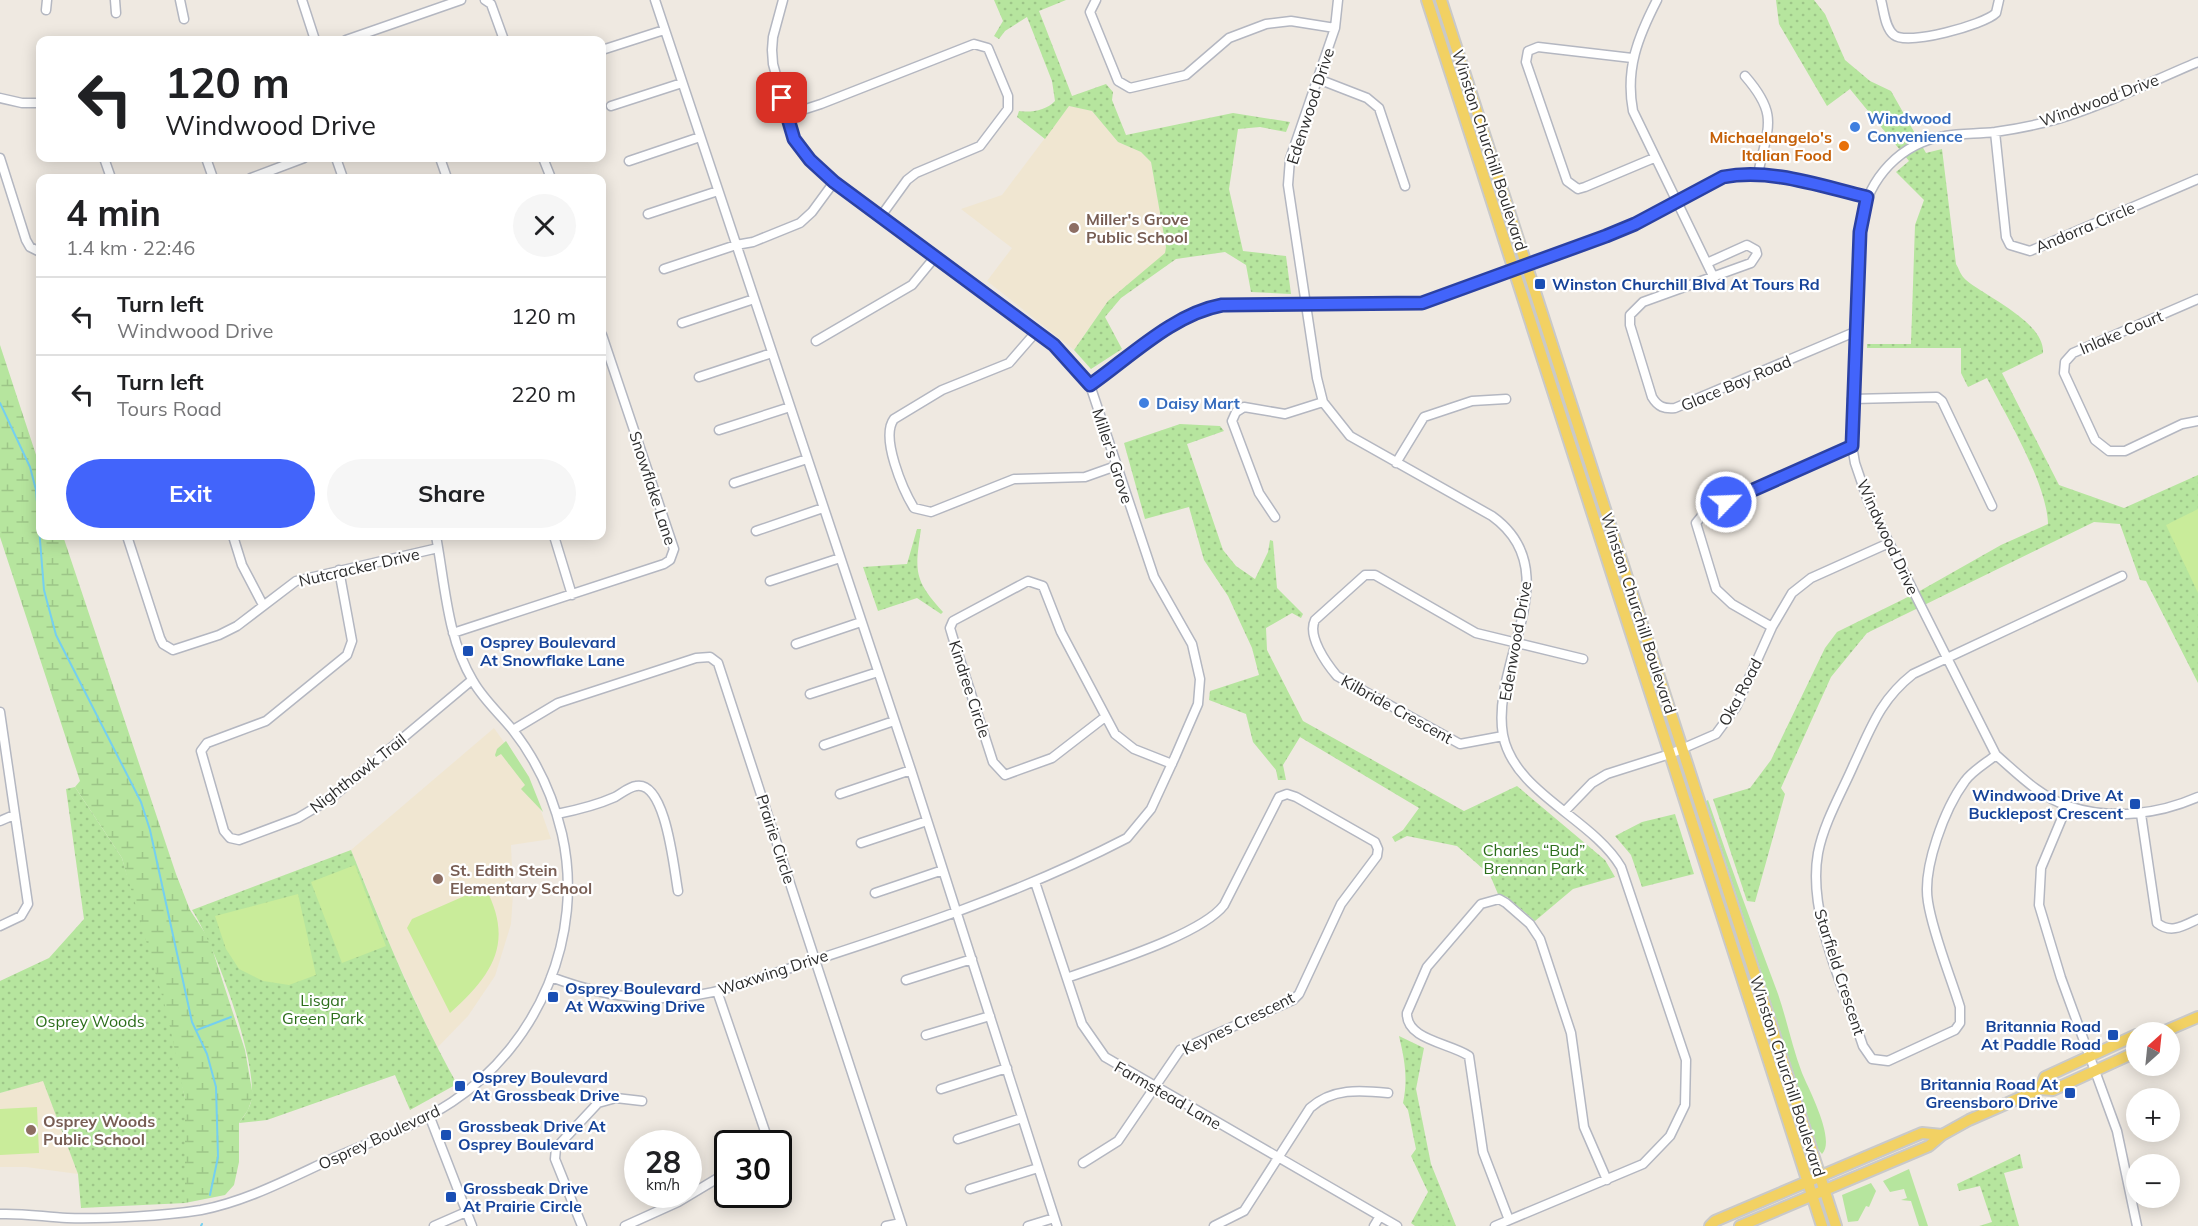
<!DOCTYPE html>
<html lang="en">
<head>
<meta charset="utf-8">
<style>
  body { margin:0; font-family:Mulish,sans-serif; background:#f6f6f6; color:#202124; height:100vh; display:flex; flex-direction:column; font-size:22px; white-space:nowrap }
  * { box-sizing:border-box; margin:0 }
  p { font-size:20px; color:#757577 }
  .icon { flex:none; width:33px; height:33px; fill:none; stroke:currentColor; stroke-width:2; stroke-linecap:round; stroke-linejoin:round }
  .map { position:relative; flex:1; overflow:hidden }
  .sheet { position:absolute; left:36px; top:174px; width:570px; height:366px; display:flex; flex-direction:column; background:#fff; border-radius:12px; box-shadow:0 3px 15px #0003 }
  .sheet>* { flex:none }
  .hud { position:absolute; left:36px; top:36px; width:570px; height:126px; border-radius:12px; box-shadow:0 3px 15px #0003; background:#fff; color:#202124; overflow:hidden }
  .needle { width:39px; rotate:27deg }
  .fabs { position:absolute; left:2126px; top:1022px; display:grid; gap:12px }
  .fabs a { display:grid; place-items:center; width:54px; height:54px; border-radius:50%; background:#fff; box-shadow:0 3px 15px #0003; font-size:30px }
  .speed { position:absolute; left:624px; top:1130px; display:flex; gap:12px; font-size:30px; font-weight:700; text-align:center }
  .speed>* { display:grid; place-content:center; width:78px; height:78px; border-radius:50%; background:#fff; box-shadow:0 3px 15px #0003; line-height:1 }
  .speed small { font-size:15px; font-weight:400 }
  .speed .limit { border:3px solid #111; border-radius:9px; background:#fff; color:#111 }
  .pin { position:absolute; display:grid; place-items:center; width:51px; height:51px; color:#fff; margin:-26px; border-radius:12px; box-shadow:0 3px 9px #0006 }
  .me { position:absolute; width:66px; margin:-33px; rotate:66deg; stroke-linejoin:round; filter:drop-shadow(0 0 4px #0008) }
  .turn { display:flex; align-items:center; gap:21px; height:126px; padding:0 30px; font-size:27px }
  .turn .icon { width:78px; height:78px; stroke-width:2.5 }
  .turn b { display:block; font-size:42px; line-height:51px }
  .round { display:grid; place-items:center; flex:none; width:63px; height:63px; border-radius:32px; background:#f6f6f6 }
  .headline { display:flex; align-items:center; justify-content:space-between; height:102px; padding:0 30px }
  h1 { font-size:36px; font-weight:700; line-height:45px }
  .action { display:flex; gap:12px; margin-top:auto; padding:12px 30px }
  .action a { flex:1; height:69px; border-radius:36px; background:#4264fb; color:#fff; font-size:24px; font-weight:700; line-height:69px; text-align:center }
  .action a+a { background:#f6f6f6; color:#202124 }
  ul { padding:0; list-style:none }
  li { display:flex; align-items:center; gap:18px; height:78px; padding:0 30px; border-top:2px solid #e0e0e0 }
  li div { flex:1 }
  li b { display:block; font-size:22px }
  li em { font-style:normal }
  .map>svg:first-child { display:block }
  .education { fill:#f0e6d1 }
  .grass { fill:#b6e59e }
  .wetland { fill:url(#wetland-marsh) }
  .park { fill:url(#park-dots) }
  .pitch { fill:#c9ec9a }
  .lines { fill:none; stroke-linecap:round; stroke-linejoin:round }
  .stream { stroke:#75cff0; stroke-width:2 }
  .minor-casing { stroke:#b4b7c1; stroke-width:11 }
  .major-casing { stroke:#c9c9c9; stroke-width:14 }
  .minor { stroke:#fff; stroke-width:8 }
  .major { stroke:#f2d163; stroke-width:10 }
  .route-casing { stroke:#2b41a3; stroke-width:15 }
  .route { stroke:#4264fb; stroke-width:10 }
  .shop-dot { fill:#3f7fe0; stroke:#fff; stroke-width:2 }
  .food-dot { fill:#e8710a; stroke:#fff; stroke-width:2 }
  .education-dot { fill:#8d6e63; stroke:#fff; stroke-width:2 }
  .transit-dot { fill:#1a4fb4; stroke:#fff; stroke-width:2 }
  .labels { text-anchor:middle; stroke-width:4.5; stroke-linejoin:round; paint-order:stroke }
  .street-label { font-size:16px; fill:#2e2e2e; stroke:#fff }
  .shop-label { font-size:16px; font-weight:bold; fill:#366cbe; stroke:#fff; text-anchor:start }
  .food-label { font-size:16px; font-weight:bold; fill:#c56008; stroke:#fff; text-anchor:end }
  .education-label { font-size:16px; font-weight:bold; fill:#785e54; stroke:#fff; text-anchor:start }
  .transit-label { font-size:16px; font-weight:bold; fill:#164399; stroke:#fff; text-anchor:start }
  .park-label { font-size:16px; fill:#2c6e1b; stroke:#fff }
</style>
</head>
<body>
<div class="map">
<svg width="2198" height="1226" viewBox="0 0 2198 1226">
  <defs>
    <pattern id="wetland-marsh" width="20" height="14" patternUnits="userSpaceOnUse" patternTransform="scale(1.5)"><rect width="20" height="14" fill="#b6e59e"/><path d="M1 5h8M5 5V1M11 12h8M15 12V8" fill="none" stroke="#9dc588"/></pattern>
    <pattern id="park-dots" width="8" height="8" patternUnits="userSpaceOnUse" patternTransform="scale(1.5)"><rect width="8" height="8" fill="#b6e59e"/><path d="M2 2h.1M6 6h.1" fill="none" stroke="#9dc588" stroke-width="1.8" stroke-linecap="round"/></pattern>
  </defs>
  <rect width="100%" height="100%" fill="#efe9e1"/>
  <!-- education -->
  <path class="education" d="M1069 106 1092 111 1118 142 1141 152 1151 162 1166 247 1165 254 1108 301 1074 350 987 281 1012 248 961 209 1002 195Z
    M494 728 529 777 551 839 511 845 513 894 511 924 495 976 468 1016 437 1048 393 952 351 850Z
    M43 1080 78 1174 26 1167H0V1093Z"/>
  <!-- grass -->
  <path class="grass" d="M506 741 529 777 543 812 521 789 525 785 501 754 496 757 495 755 497 749Z
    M1708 800C1730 865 1754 930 1778 994 1787 1020 1792 1047 1802 1073 1809 1090 1836 1140 1822 1154L1818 1149 1706 801Z
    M1708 850 1728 906 1766 1027 1705 851Z
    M1909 1169 1928 1226H1919L1911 1201 1901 1200 1907 1198 1904 1189 1890 1192 1883 1181Z
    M1871 1183 1876 1191 1869 1207 1866 1206 1858 1221 1848 1222 1842 1195Z"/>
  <!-- wetland -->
  <path class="wetland" d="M0 345 40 467V536H63L176 874 190 910 209 939 245 1050 253 1096 248 1110 239 1123V1162L234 1185 225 1195 185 1203V1098L122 858 75 787 80 781 0 537Z"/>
  <!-- park -->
  <path class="park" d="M994 0H1066L1039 11 1072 96 1106 84 1113 92 1112 100 1126 135 1233 113 1290 122 1286 132 1260 127 1238 129 1229 189 1243 251 1286 256 1291 294 1251 292 1246 265 1225 252 1176 259 1121 298 1105 317 1122 349 1091 369 1074 350 1108 301 1165 253 1166 247 1151 162 1141 152 1118 142 1092 111 1069 106 1045 139 1017 117 1019 111C1031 113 1047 110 1055 101L1052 81 1027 17 1005 31 999 39 994 36 1003 21Z
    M1776 0H1814L1825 14 1845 60 1870 81 1891 91 1926 153 1942 149 1956 264C1959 269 1961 276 1966 280 1986 297 2045 322 2043 353L2002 373 2059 485 2124 508 2198 475V683L2146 581 2140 580 2120 524 2094 522 1867 633 1831 677 1781 788 1785 794 1755 902 1747 901 1713 799 1750 788 1771 760 1825 648 1837 632 1918 592 2001 545 2048 524C2047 483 2006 416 1987 378L1968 387 1961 373V348H1867V344H1911L1915 225 1924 200 1896 172 1909 161 1850 89 1827 106 1779 24Z
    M1180 424 1220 426 1224 431 1187 444 1223 550 1236 566 1255 579 1268 552 1270 540 1273 541 1277 588 1303 614 1301 618 1292 613 1266 628 1267 650 1303 721 1464 811 1517 786 1605 860 1615 877 1573 889 1535 921 1507 897 1498 894 1490 875 1457 846 1407 836 1395 842 1392 837 1403 830 1419 808 1300 737 1283 765 1286 780H1278L1276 770 1253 742 1246 714 1209 700 1210 691 1259 675 1252 648 1228 596 1204 560 1189 507 1145 519 1124 443Z
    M917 529H921C915 571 913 579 943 612L941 614 917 598 878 611 863 567 907 564Z
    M75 787 122 858 167 1013 185 1098V1203L81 1208 78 1174 43 1081 0 1093V981L49 958 84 919 66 789Z
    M1675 814 1694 874 1642 887 1631 855 1615 836 1642 822Z
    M351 850C383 929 415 1009 457 1084L410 1110 395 1075 267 1120 239 1123C246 1114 252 1105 252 1094 254 1053 215 945 192 910Z
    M1399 1036 1424 1048 1416 1089 1431 1164 1456 1226H1415L1411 1223 1428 1192 1411 1156 1416 1149 1408 1110 1403 1103C1408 1079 1405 1061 1399 1036Z
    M2020 1154 2023 1168 2004 1173 2019 1226H1979L1992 1222 1980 1186 1959 1191 1957 1184Z"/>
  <!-- pitch -->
  <path class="pitch" d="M2198 509V593L2166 525Z
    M355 865 386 946 342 963 311 882Z
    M485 887C515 943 492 975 450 1013L407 928 412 919Z
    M298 894 316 975 289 985 263 981 239 969 226 949 215 916Z
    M37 1107 39 1153 0 1155V1109Z"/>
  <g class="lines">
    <!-- stream -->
    <path class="stream" d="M0 403 30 467 36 490 44 590 56 635 141 802 150 830 192 1022 207 1054 216 1087 218 1157 210 1195
      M197 1030 231 1017
      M201 1226 202 1224"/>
    <!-- minor casing -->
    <g class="minor-casing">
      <path id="minor" d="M115 0 116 13
        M180 0 184 19
        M302 0 315 40
        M485 0 491 4 504 40
        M655 0 911 770 1057 1226
        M1096 0 1090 12 1118 81 1130 88 1186 75 1229 38 1266 24 1291 21 1335 28
        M1338 0 1335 28 1290 159 1288 185 1317 378 1323 402 1350 436 1492 516C1570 572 1490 662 1503 735 1514 793 1592 818 1621 867L1686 1060 1685 1105 1670 1136 1643 1164 1495 1226
        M1657 0C1638 37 1625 69 1633 111L1714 278
        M1881 0C1884 11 1885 28 1894 35 1907 46 1984 25 1996 13L1999 0
        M46 10 47 0
        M346 40 461 0
        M602 50 664 30
        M1632 58 1538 47 1528 51 1526 62 1567 181 1578 189 1585 187 1654 158
        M2198 62C2152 81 2105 105 2058 119 2037 125 2016 129 1995 132 1978 134 1961 133 1945 136 1900 143 1869 178 1861 221L1851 440 1855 463 1868 501 1996 755C2017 773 2040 797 2068 806 2111 820 2157 815 2198 797
        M1745 76C1779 115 1768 126 1758 174
        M1318 79 1367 98 1379 108 1405 186
        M0 98 22 103H40
        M611 106 682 83
        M787 115 821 104 974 44 988 48 1008 96V109L980 146 916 173 907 180 881 216
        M1995 132 2006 237 2010 245 2030 251 2198 179
        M0 158 26 240 30 247 40 252
        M104 158 111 178
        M206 158 213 178
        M336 158 343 178
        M440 158 447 178
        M543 158 551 178
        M629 161 700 137
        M251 178 304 158
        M648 214 718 191
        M1707 263 1747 245 1756 250 1757 254 1751 263 1643 302 1630 315V325L1652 397C1658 407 1664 409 1675 408L1857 331
        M664 269 736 245 753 242 800 223 812 212 834 182
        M2198 299 2073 353 2065 362 2064 373 2095 440 2109 451H2125L2182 424 2198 421
        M682 323 754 299
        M1036 332 1009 363 942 390 894 419C880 437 903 490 914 508L931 512 1014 479 1085 477 1116 466
        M816 341 912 285 935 257
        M699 377 772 353
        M1090 385 1163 332 1209 307 1422 303 1606 236 1635 224 1711 183 1738 174 1768 175 1867 197
        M1852 399 1937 397 1942 401 1992 506
        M719 430 790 407
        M1396 463 1424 417 1472 401 1506 399
        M734 483 807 459
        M1275 517 1259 493 1232 421 1236 412 1244 407 1285 414 1323 402
        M756 531 823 508
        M127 536 160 638 163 644 173 650 219 635 237 626 296 581 438 548
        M233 536 242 565 263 605
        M554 536 572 595
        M339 570 352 641 347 655 266 721 207 743 201 751 224 831 230 838 239 840 298 818 330 799 472 680
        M770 581 840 558
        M1772 627 1732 604 1716 589 1696 523 1705 512 1852 446
        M453 633 664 564 670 560 674 549 602 335
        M796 644 861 622
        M810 694 878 672
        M0 712 28 904 21 916 0 926
        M1105 717 1052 758 1005 775 993 762 953 638 950 628 953 621 1028 581 1043 586 1061 632 1115 734 1134 749 1172 764
        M513 730 558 703 696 658 710 657 718 663 902 1226
        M1503 736 1460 744 1337 676C1326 663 1307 636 1315 620L1365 575H1375L1476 633 1583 659
        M824 745 894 721
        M1996 755C1986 763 1972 771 1965 781 1945 808 1922 868 1928 902 1933 934 1950 975 1960 1007V1023L1955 1030 1888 1061 1872 1059 1863 1046C1844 988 1807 914 1818 853 1824 822 1842 792 1854 764 1871 728 1880 700 1913 674L2122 576
        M840 794 911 770
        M2067 806 2041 868 2039 905 2061 978 2117 1131 2137 1226
        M1565 811 1592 783 1607 774 1670 754 1716 734 1736 707 1772 627 1792 593 1811 578 1889 543
        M557 814C577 810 597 805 615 797 622 793 629 787 636 786 666 780 674 870 678 891
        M2141 814 2157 923C2171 934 2183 926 2198 919
        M0 821 14 815
        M861 843 927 821
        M1035 882 1082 1024 1105 1057 1397 1226
        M875 893 943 870
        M551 977C612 1000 670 1006 732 987 866 943 1002 903 1127 838L1151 809 1175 757 1198 704 1200 679 1192 644 1154 577 1090 385 1054 345 834 182 810 160 794 139 787 115 773 64 772 50 773 37 783 0
        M1067 978C1105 964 1201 935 1224 905L1279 797 1287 794 1296 797 1375 842 1378 849 1377 856 1341 904 1299 994 1293 1000 1180 1050 1118 1141 1083 1163
        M906 980 972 959
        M717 991 769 1143
        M926 1035 990 1016
        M941 1089 1007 1068
        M429 1115 472 1226
        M958 1139 1022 1118
        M970 1189 1038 1168
        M0 1214C23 1213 45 1217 67 1218 104 1219 165 1216 201 1210 248 1201 292 1177 336 1157 375 1140 417 1125 452 1102 539 1044 585 936 562 834 553 796 536 759 512 729 499 713 483 699 473 681 447 638 445 584 436 536
        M1509 1220 1483 1152 1469 1056C1450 1043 1406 1040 1407 1013L1427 967 1481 904 1499 899 1506 903 1530 924 1540 939 1571 1033 1584 1127 1607 1180
        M434 1226 466 1212
        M582 1226 555 1159 556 1148 598 1103 616 1098 642 1101
        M625 1226 678 1202 728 1172
        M886 1226 901 1223
        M1028 1226 1054 1218
        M1214 1226 1244 1211 1310 1108C1332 1088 1360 1090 1388 1093
        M1374 1226 1380 1216"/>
    </g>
    <!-- major casing -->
    <g class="major-casing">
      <path id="major" d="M1427 0 1822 1226
        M1441 0 1836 1226
        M2163 1032 2198 1017
        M2040 1089 2045 1077 2136 1035
        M1710 1226 1715 1221 1922 1133 1942 1135
        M1740 1226 1929 1146 1942 1135 1969 1120 2040 1089 2053 1090 2136 1052"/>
    </g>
    <!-- minor -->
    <use href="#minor" class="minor"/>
    <!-- major -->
    <use href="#major" class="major"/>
  </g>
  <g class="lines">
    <!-- route casing -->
    <g class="route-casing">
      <path id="route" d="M782 98 794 139 810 160 834 182 1054 345 1090 385C1130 357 1173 314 1222 305L1422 303 1606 236 1635 224 1723 177C1771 168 1820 186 1867 197L1860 232 1852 446 1726 502"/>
    </g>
    <!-- route -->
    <use href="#route" class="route"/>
  </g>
  <!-- markers -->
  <g class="shop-dot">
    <circle cx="1855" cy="127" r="6"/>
    <circle cx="1144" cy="403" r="6"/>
  </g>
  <circle class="food-dot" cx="1844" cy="146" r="6"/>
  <g class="education-dot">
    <circle cx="1074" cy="228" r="6"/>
    <circle cx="438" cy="879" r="6"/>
    <circle cx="31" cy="1130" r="6"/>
  </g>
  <g class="transit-dot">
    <rect x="1534" y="278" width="12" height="12" rx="3"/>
    <rect x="462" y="645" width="12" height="12" rx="3"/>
    <rect x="2129" y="798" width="12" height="12" rx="3"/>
    <rect x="547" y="991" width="12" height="12" rx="3"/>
    <rect x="2107" y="1029" width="12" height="12" rx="3"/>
    <rect x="454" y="1080" width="12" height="12" rx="3"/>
    <rect x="2064" y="1087" width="12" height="12" rx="3"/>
    <rect x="440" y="1129" width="12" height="12" rx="3"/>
    <rect x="445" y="1191" width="12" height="12" rx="3"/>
  </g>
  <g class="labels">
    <!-- street labels -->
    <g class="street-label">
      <text transform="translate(2099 100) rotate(-20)" y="6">Windwood Drive</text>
      <text transform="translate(1310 106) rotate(-72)" y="6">Edenwood Drive</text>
      <text transform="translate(1490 150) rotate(72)" y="6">Winston Churchill Boulevard</text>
      <text transform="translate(2085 227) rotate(-23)" y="6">Andorra Circle</text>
      <text transform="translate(2121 332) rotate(-23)" y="6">Inlake Court</text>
      <text transform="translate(1736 383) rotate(-23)" y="6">Glace Bay Road</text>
      <text transform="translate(1113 456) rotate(72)" y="6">Miller's Grove</text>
      <text transform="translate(653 488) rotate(72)" y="6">Snowflake Lane</text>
      <text transform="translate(1888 537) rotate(65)" y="6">Windwood Drive</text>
      <text transform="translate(359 567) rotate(-13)" y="6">Nutcracker Drive</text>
      <text transform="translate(1639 613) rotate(72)" y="6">Winston Churchill Boulevard</text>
      <text transform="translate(1515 641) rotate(-80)" y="6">Edenwood Drive</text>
      <text transform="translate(970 689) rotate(72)" y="6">Kindree Circle</text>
      <text transform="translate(1740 692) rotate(-62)" y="6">Oka Road</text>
      <text transform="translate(1397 709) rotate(29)" y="6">Kilbride Crescent</text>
      <text transform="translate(358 773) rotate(-38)" y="6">Nighthawk Trail</text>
      <text transform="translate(776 839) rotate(72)" y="6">Prairie Circle</text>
      <text transform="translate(773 972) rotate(-18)" y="6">Waxwing Drive</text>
      <text transform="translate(1840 972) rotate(72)" y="6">Starfield Crescent</text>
      <text transform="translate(1238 1023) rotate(-26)" y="6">Keynes Crescent</text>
      <text transform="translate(1788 1076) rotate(72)" y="6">Winston Churchill Boulevard</text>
      <text transform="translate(1168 1095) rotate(30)" y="6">Farmstead Lane</text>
      <text transform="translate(379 1137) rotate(-25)" y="6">Osprey Boulevard</text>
    </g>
    <!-- shop labels -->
    <g class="shop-label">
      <text x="1867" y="124">Windwood<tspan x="1867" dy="18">Convenience</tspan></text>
      <text x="1156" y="409">Daisy Mart</text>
    </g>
    <!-- food labels -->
    <g class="food-label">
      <text x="1832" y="143">Michaelangelo's<tspan x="1832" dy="18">Italian Food</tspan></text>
    </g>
    <!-- education labels -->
    <g class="education-label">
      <text x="1086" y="225">Miller's Grove<tspan x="1086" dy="18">Public School</tspan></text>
      <text x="450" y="876">St. Edith Stein<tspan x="450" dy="18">Elementary School</tspan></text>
      <text x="43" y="1127">Osprey Woods<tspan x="43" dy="18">Public School</tspan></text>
    </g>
    <!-- transit labels -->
    <g class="transit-label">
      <text x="1552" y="290">Winston Churchill Blvd At Tours Rd</text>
      <text x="480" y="648">Osprey Boulevard<tspan x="480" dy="18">At Snowflake Lane</tspan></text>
      <text x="2123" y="801" text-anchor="end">Windwood Drive At<tspan x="2123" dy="18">Bucklepost Crescent</tspan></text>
      <text x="565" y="994">Osprey Boulevard<tspan x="565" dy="18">At Waxwing Drive</tspan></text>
      <text x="2101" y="1032" text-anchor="end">Britannia Road<tspan x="2101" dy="18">At Paddle Road</tspan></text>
      <text x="472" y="1083">Osprey Boulevard<tspan x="472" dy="18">At Grossbeak Drive</tspan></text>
      <text x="2058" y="1090" text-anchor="end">Britannia Road At<tspan x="2058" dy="18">Greensboro Drive</tspan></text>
      <text x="458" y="1132">Grossbeak Drive At<tspan x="458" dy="18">Osprey Boulevard</tspan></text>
      <text x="463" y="1194">Grossbeak Drive<tspan x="463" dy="18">At Prairie Circle</tspan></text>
    </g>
    <!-- park labels -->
    <g class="park-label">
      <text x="1534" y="856">Charles “Bud”<tspan x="1534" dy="18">Brennan Park</tspan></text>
      <text x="323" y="1006">Lisgar<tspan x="323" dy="18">Green Park</tspan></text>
      <text x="90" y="1027">Osprey Woods</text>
    </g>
  </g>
</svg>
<div class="fabs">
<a><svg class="needle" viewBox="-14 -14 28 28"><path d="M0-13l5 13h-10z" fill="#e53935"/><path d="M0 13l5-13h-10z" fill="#757577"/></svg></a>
<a>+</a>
<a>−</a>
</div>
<div class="speed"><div>28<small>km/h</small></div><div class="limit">30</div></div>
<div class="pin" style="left:782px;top:98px;background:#d93025"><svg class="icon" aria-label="arrive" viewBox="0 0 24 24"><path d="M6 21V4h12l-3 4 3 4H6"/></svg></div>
<svg class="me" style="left:1726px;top:502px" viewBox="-20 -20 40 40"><circle r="17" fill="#4264fb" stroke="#fff" stroke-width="3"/><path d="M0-11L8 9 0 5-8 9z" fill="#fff"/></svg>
<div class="hud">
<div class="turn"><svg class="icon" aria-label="left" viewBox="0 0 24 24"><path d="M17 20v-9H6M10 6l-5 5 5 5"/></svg><div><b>120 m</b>Windwood Drive</div></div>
</div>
<section class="sheet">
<div class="headline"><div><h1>4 min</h1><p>1.4 km · 22:46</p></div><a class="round"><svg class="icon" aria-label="close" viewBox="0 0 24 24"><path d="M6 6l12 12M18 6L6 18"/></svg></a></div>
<ul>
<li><svg class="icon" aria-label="left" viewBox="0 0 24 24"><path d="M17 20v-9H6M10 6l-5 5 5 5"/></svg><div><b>Turn left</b><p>Windwood Drive</p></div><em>120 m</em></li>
<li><svg class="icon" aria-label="left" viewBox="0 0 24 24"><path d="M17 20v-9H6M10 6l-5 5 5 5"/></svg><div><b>Turn left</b><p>Tours Road</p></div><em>220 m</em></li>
</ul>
<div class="action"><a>Exit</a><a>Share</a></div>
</section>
</div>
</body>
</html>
